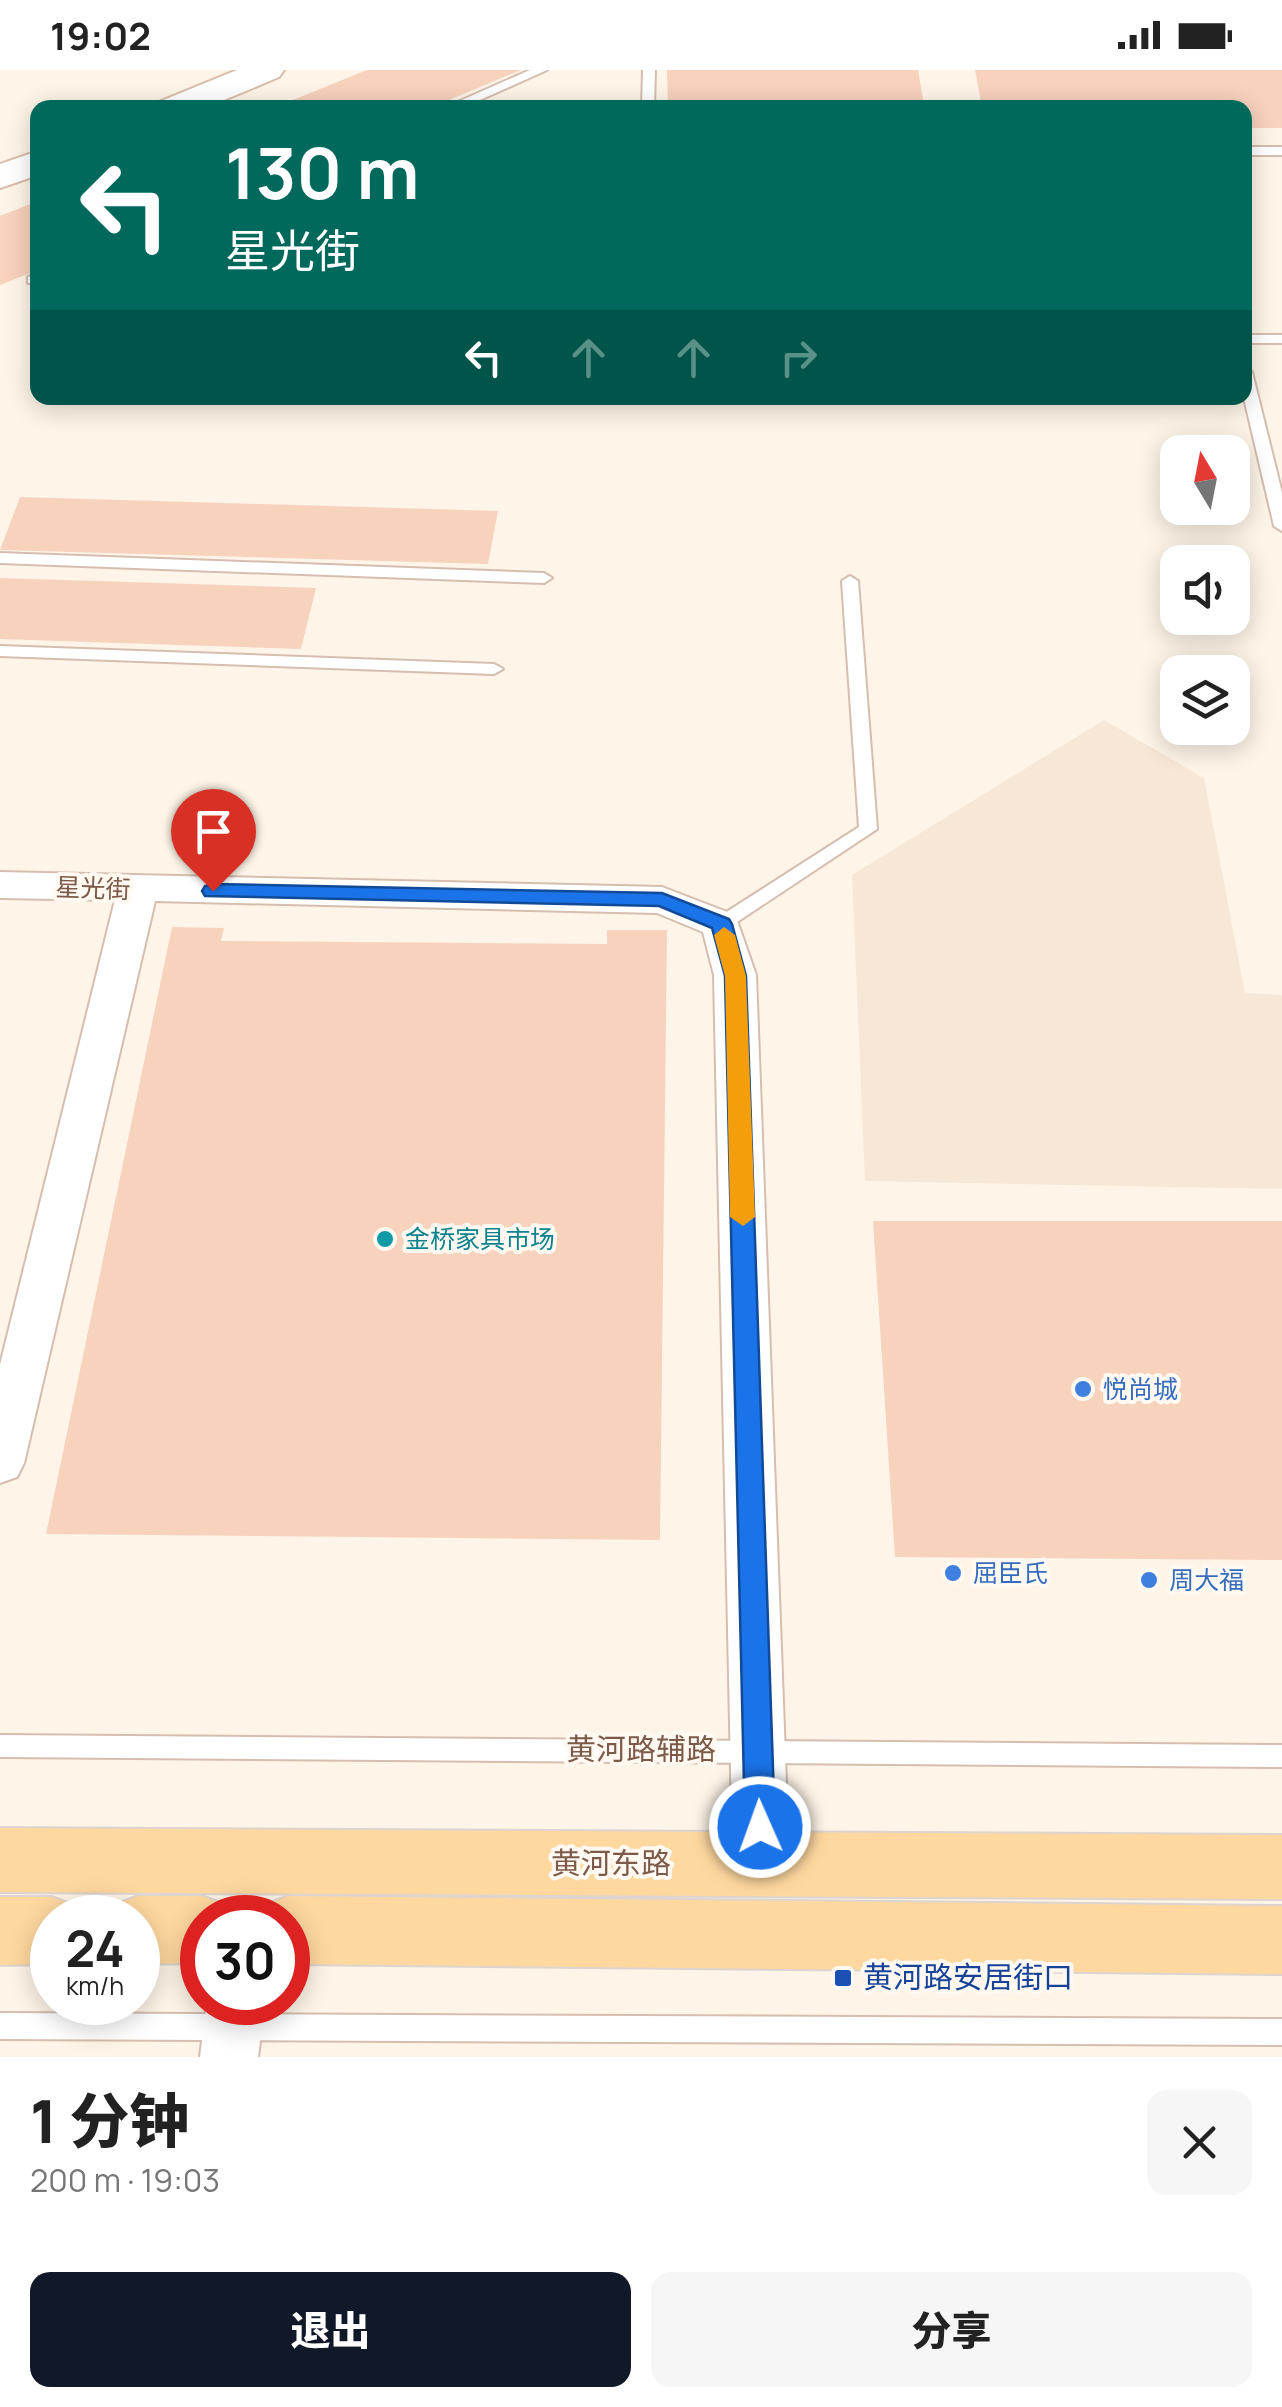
<!DOCTYPE html>
<html lang="zh">
<head>
<meta charset="utf-8">
<style>
  body { margin:0; font-family:Manrope,"Noto Sans SC",sans-serif; background:#f6f6f6; color:#222; height:100vh; display:flex; flex-direction:column; font-size:38px; white-space:nowrap }
  * { box-sizing:border-box; margin:0 }
  p { font-size:32px; color:#767676 }
  .icon { flex:none; width:55px; height:55px; fill:none; stroke:currentColor; stroke-width:2; stroke-linecap:round; stroke-linejoin:round }
  .map { position:relative; height:1987px; overflow:hidden }
  .side { display:flex; flex-direction:column; background:#fff; flex:1 }
  .side>* { flex:none }
  .guide { position:absolute; left:30px; top:30px; width:1222px; height:305px; border-radius:20px; box-shadow:0 5px 25px #0003; background:#00695c; color:#fff; overflow:hidden }
  .needle { width:65px; rotate:350deg }
  .fabs { position:absolute; left:1160px; top:365px; display:grid; gap:20px }
  .fabs a { display:grid; place-items:center; width:90px; height:90px; border-radius:20px; background:#fff; box-shadow:0 5px 25px #0003; font-size:50px }
  .speed { position:absolute; left:30px; top:1825px; display:flex; gap:20px; font-size:50px; font-weight:700; text-align:center }
  .speed>* { display:grid; place-content:center; width:130px; height:130px; border-radius:50%; background:#fff; box-shadow:0 5px 25px #0003; line-height:1 }
  .speed small { font-size:25px; font-weight:400 }
  .speed .limit { border:15px solid #d22; background:#fff; color:#111 }
  .pin { position:absolute; display:grid; place-items:center; width:85px; height:85px; color:#fff; margin:-102px -42px; border-radius:50% 50% 50% 0; rotate:-45deg; box-shadow:0 0 10px #0007 }
  .pin .icon { rotate:45deg }
  .me { position:absolute; width:110px; margin:-55px; rotate:358deg; stroke-linejoin:round; filter:drop-shadow(0 0 8px #0008) }
  .turn { display:flex; align-items:center; gap:35px; height:210px; padding:0 30px; font-size:45px }
  .turn .icon { width:130px; height:130px; stroke-width:2.5 }
  .turn b { display:block; font-size:70px; line-height:85px }
  .lanes { display:flex; align-items:center; height:95px; padding:0 30px; background:#0003; justify-content:center; gap:50px; direction:ltr }
  .lanes .off { opacity:.35 }
  .round { display:grid; place-items:center; flex:none; width:105px; height:105px; border-radius:20px; background:#f6f6f6 }
  .overview { display:flex; align-items:center; justify-content:space-between; height:170px; padding:0 30px }
  h1 { font-size:60px; font-weight:800; line-height:75px }
  .cta { display:flex; gap:20px; margin-top:auto; padding:20px 30px }
  .cta a { flex:1; height:115px; border-radius:20px; background:#111827; color:#fff; font-size:40px; font-weight:800; line-height:115px; text-align:center }
  .cta a+a { background:#f6f6f6; color:#222 }
  .status { display:flex; justify-content:space-between; align-items:center; height:70px; padding:0 50px; background:#fff; direction:ltr }
  .status svg { height:28px; fill:currentColor }
  .map>svg:first-child { display:block }
  .residential { fill:#f7e7d6 }
  .building { fill:#f7d2bd }
  .lines { fill:none; stroke-linecap:round; stroke-linejoin:round }
  .lane-casing { stroke:#d5beaf; stroke-width:4 }
  .street-casing { stroke:#d5beaf; stroke-width:4 }
  .secondary-casing { stroke:#d8beab; stroke-width:4 }
  .primary-casing { stroke:#ddd4cf; stroke-width:4 }
  .lane { fill:#fff; fill-rule:evenodd }
  .street { fill:#fff; fill-rule:evenodd }
  .secondary { fill:#fff; fill-rule:evenodd }
  .primary { fill:#ffd89f; fill-rule:evenodd }
  .route { fill:#1a73e8; stroke:#114b97; stroke-width:2.5 }
  .slow { fill:#f59e0b }
  .culture-dot { fill:#0f9aa8; stroke:#fff9f1; stroke-width:4 }
  .shop-dot { fill:#3f7fe0; stroke:#fff9f1; stroke-width:4 }
  .transit-dot { fill:#1a4fb4; stroke:#fff9f1; stroke-width:4 }
  .labels { text-anchor:middle; stroke-width:8; stroke-linejoin:round; paint-order:stroke }
  .street-label { font-size:25px; fill:#7c5948; stroke:#fff9f1 }
  .culture-label { font-size:25px; fill:#0d838f; stroke:#fff9f1; text-anchor:start }
  .shop-label { font-size:25px; fill:#366cbe; stroke:#fff9f1; text-anchor:start }
  .near-street-label { font-size:30px; fill:#7c5948; stroke:#fff9f1 }
  .near-transit-label { font-size:30px; fill:#164399; stroke:#fff9f1; text-anchor:start }
</style>
</head>
<body>
<div class="status"><b>19:02</b><svg viewBox="0 0 49 12"><path d="M0 12V9h3v3zM5 12V6h3v6zM10 12V3h3v9zM15 12V0h3v12zM26 1h20v11H26zM47 4h2v5h-2z"/></svg></div>
<div class="map">
<svg width="1282" height="1987" viewBox="0 0 1282 1987">
  <rect width="100%" height="100%" fill="#fef5e8"/>
  <!-- residential -->
  <path class="residential" d="M1104 650 1204 708 1245 923 1282 925V1119L865 1111 852 805Z"/>
  <!-- building -->
  <path class="building" d="M367 0H521L430 38H273Z
    M667 0H918L924 36 668 37Z
    M975 0H1282V58H1245V38H982Z
    M38 131V200L0 215V146Z
    M20 427 498 441 488 494 0 480Z
    M0 508 316 518 301 579 0 569Z
    M172 857 224 858 221 871 607 874V860H667L660 1470 46 1464Z
    M873 1151H1282V1490L895 1487Z"/>
  <g class="lines">
    <!-- lane casing -->
    <g class="lane-casing">
      <path id="lane" d="M530 0H547L462 38H444Z
        M643 0H655L654 38H642Z
        M1245 77H1282V85H1245Z
        M38 204V213H28V207Z
        M1245 265H1282V273H1245Z
        M1245 298 1252 302 1282 423V461L1274 456 1244 328Z
        M0 483 544 503 552 508 544 513 0 493Z
        M850 506 858 511 877 759 728 858H714L712 854 714 850 859 757 842 511Z
        M0 576 494 594 503 599 494 604 0 586Z
        M0 1665 1282 1675V1697L0 1687Z
        M0 1943 1282 1949V1975L0 1969Z"/>
    </g>
    <!-- street casing -->
    <g class="street-casing">
      <path id="street" d="M0 802 662 817 735 845 756 905 789 1794 781 1812 761 1819 741 1812 733 1794 714 905 703 862 657 843 155 831 24 1393 17 1407 0 1413V1295L115 830 0 828Z
        M207 1932H265L258 1987H200Z"/>
    </g>
    <!-- secondary casing -->
    <g class="secondary-casing">
      <path id="secondary" d="M237 0H284L279 7 205 38H156L161 31Z
        M38 81V105L0 118V94Z"/>
    </g>
    <!-- primary casing -->
    <g class="primary-casing">
      <path id="primary" d="M0 1758 1282 1765V1829L0 1822Z
        M138 1826H202L228 1836 233 1848H202V1893L138 1894V1848H107L112 1836Z
        M288 1826 1282 1836V1904L288 1894V1848H257L262 1836Z
        M0 1827H52L78 1837 82 1848H52V1894L0 1895Z"/>
    </g>
    <!-- lane -->
    <use href="#lane" class="lane"/>
    <!-- street -->
    <use href="#street" class="street"/>
    <!-- secondary -->
    <use href="#secondary" class="secondary"/>
    <!-- primary -->
    <use href="#primary" class="primary"/>
  </g>
  <!-- route -->
  <path class="route" d="M213 814 662 823 729 849 732 854 746 906 775 1757 770 1766 760 1770 750 1766 745 1757 725 906 712 858 659 836 205 826 202 821 205 816Z"/>
  <!-- slow -->
  <path class="slow" d="M724 857 735 865 746 906 755 1147 743 1156 730 1147 725 906 714 865Z"/>
  <!-- markers -->
  <circle class="culture-dot" cx="385" cy="1169" r="10"/>
  <g class="shop-dot">
    <circle cx="1083" cy="1319" r="10"/>
    <circle cx="953" cy="1503" r="10"/>
    <circle cx="1149" cy="1510" r="10"/>
  </g>
  <rect class="transit-dot" x="833" y="1898" width="20" height="20" rx="5"/>
  <g class="labels">
    <!-- street labels -->
    <g class="street-label">
      <text transform="translate(93 818) rotate(2)" y="9">星光街</text>
    </g>
    <!-- culture labels -->
    <g class="culture-label">
      <text x="405" y="1178">金桥家具市场</text>
    </g>
    <!-- shop labels -->
    <g class="shop-label">
      <text x="1103" y="1328">悦尚城</text>
      <text x="973" y="1512">屈臣氏</text>
      <text x="1169" y="1519">周大福</text>
    </g>
    <!-- near-street labels -->
    <g class="near-street-label">
      <text x="641" y="1690">黄河路辅路</text>
      <text x="611" y="1804">黄河东路</text>
    </g>
    <!-- near-transit labels -->
    <g class="near-transit-label">
      <text x="863" y="1918">黄河路安居街口</text>
    </g>
  </g>
</svg>
<div class="fabs">
<a><svg class="needle" viewBox="-14 -14 28 28"><path d="M0-13l5 13h-10z" fill="#e53935"/><path d="M0 13l5-13h-10z" fill="#767676"/></svg></a>
<a><svg class="icon" aria-label="sound" viewBox="0 0 24 24"><path d="M4 9h4l5-4v14l-5-4H4zM17 9q2 3 0 6"/></svg></a>
<a><svg class="icon" aria-label="layers" viewBox="0 0 24 24"><path d="M12 4l9 5-9 5-9-5zM3 14l9 5 9-5"/></svg></a>
</div>
<div class="speed"><div>24<small>km/h</small></div><div class="limit">30</div></div>
<div class="pin" style="left:213px;top:821px;background:#d93025"><svg class="icon" aria-label="arrive" viewBox="0 0 24 24"><path d="M6 21V4h12l-3 4 3 4H6"/></svg></div>
<svg class="me" style="left:760px;top:1757px" viewBox="-20 -20 40 40"><circle r="17" fill="#1a73e8" stroke="#fff" stroke-width="3"/><path d="M0-11L8 9 0 5-8 9z" fill="#fff"/></svg>
<div class="guide">
<div class="turn"><svg class="icon" aria-label="left" viewBox="0 0 24 24"><path d="M17 20v-9H6M10 6l-5 5 5 5"/></svg><div><b>130 m</b>星光街</div></div>
<div class="lanes"><svg class="icon" aria-label="left" viewBox="0 0 24 24"><path d="M17 20v-9H6M10 6l-5 5 5 5"/></svg><svg class="icon off" aria-label="ahead" viewBox="0 0 24 24"><path d="M12 20V5M6 11l6-6 6 6"/></svg><svg class="icon off" aria-label="ahead" viewBox="0 0 24 24"><path d="M12 20V5M6 11l6-6 6 6"/></svg><svg class="icon off" aria-label="right" viewBox="0 0 24 24"><path d="M7 20v-9h11M14 6l5 5-5 5"/></svg></div>
</div>
</div>
<section class="side">
<div class="overview"><div><h1>1 分钟</h1><p>200 m · 19:03</p></div><a class="round"><svg class="icon" aria-label="close" viewBox="0 0 24 24"><path d="M6 6l12 12M18 6L6 18"/></svg></a></div>
<div class="cta"><a>退出</a><a>分享</a></div>
</section>
</body>
</html>
